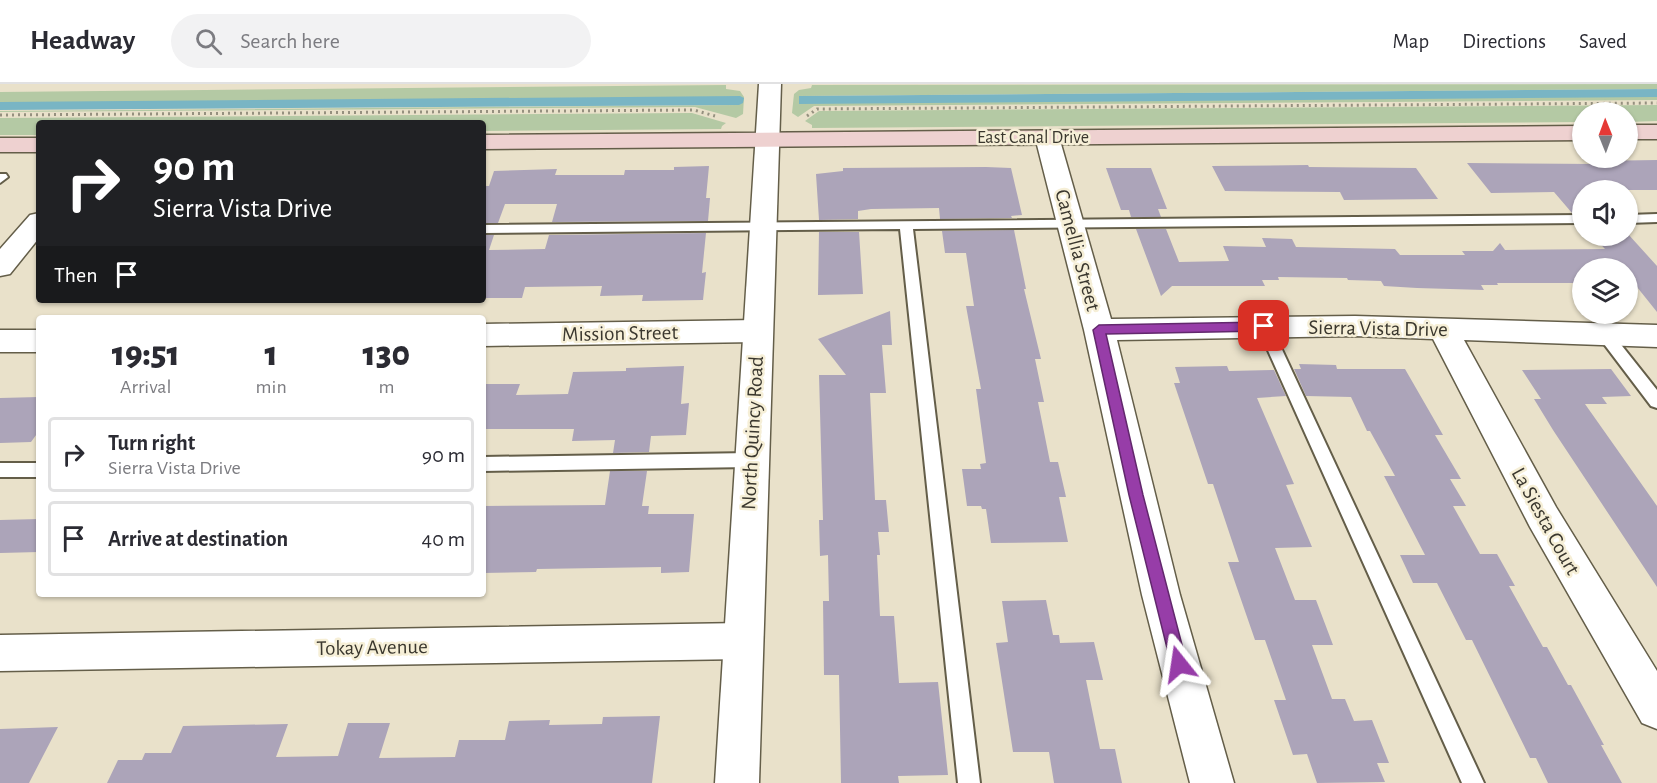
<!DOCTYPE html>
<html lang="en">
<head>
<meta charset="utf-8">
<style>
  body { margin:0; font-family:"Alegreya Sans",sans-serif; background:#f2f2f3; color:#2b2b33; height:100vh; display:flex; flex-direction:column; font-size:22px; white-space:nowrap }
  * { box-sizing:border-box; margin:0 }
  p { font-size:20px; color:#7c7c81 }
  .icon { flex:none; width:33px; height:33px; fill:none; stroke:currentColor; stroke-width:2; stroke-linecap:round; stroke-linejoin:round }
  .map { position:relative; flex:1; overflow:hidden }
  .panel { position:absolute; left:36px; top:231px; width:450px; height:282px; display:flex; flex-direction:column; background:#fff; border-radius:6px; box-shadow:0 2px 4px #0004 }
  .panel>* { flex:none }
  .guide { position:absolute; left:36px; top:36px; width:450px; height:183px; border-radius:6px; box-shadow:0 2px 4px #0004; background:#202124; color:#fff; overflow:hidden }
  .needle { width:39px; rotate:359deg }
  .fabs { position:absolute; left:1572px; top:18px; display:grid; gap:12px }
  .fabs a { display:grid; place-items:center; width:66px; height:66px; border-radius:50%; background:#fff; box-shadow:0 2px 4px #0004; font-size:30px }
  .pin { position:absolute; display:grid; place-items:center; width:51px; height:51px; color:#fff; margin:-26px; border-radius:12px; box-shadow:0 3px 9px #0006 }
  .me { position:absolute; width:66px; margin:-33px; rotate:345deg; stroke-linejoin:round; filter:drop-shadow(0 0 4px #0008) }
  .turn { display:flex; align-items:center; gap:21px; height:126px; padding:0 18px; font-size:27px }
  .turn .icon { width:78px; height:78px; stroke-width:2.5 }
  .turn b { display:block; font-size:42px; line-height:51px }
  .then { display:flex; align-items:center; height:57px; padding:0 18px; background:#0003; gap:12px; font-size:22px }
  .eta { display:flex; justify-content:space-evenly; align-items:center; height:102px; text-align:center }
  .eta b { font-size:36px; font-weight:800; line-height:42px }
  ul { padding:0; list-style:none }
  li { display:flex; align-items:center; gap:18px; height:75px; margin:0 12px 9px; padding:0 6px; border:3px solid #e1e1e2; border-radius:6px }
  li div { flex:1 }
  li b { display:block; font-size:22px }
  li em { font-style:normal }
  header { display:flex; align-items:center; gap:36px; box-sizing:border-box; height:84px; padding:0 30px; background:#fff; border-bottom:2px solid #e1e1e2 }
  header strong { font-size:28px }
  nav { display:flex; gap:33px; margin-inline-start:auto; font-size:21px }
  .search { width:420px; height:54px; background:#f2f2f3; display:flex; align-items:center; gap:15px; box-sizing:border-box; padding:0 21px; border-radius:33px; color:#7c7c81; font-size:22px }
  .map>svg:first-child { display:block }
  .green { fill:#b4c9a4 }
  .water { fill:#79b5c4 }
  .building { fill:#aca4b9 }
  .lines { fill:none; stroke-linecap:round; stroke-linejoin:round }
  .service-casing { stroke:#645e49; stroke-width:4 }
  .minor-casing { stroke:#645e49; stroke-width:3 }
  .tertiary-casing { stroke:#645e49; stroke-width:3 }
  .secondary-casing { stroke:#645e49; stroke-width:3 }
  .path { stroke:#95907f; stroke-width:3; stroke-dasharray:2 4; stroke-linecap:butt }
  .service { fill:#fff; fill-rule:evenodd }
  .minor { fill:#fff; fill-rule:evenodd }
  .tertiary { fill:#fff; fill-rule:evenodd }
  .secondary { fill:#eed1d0; fill-rule:evenodd }
  .route { fill:#973da8; stroke:#62286d; stroke-width:1.5 }
  .labels { text-anchor:middle; stroke-width:5; stroke-linejoin:round; paint-order:stroke }
  .far-street-label { font-size:18px; fill:#3a372e; stroke:#f6efd7 }
  .street-label { font-size:21px; fill:#3a372e; stroke:#f6efd7 }
</style>
</head>
<body>
<header>
<strong>Headway</strong>
<div class="search"><svg class="icon" aria-label="search" viewBox="0 0 24 24"><circle cx="10" cy="10" r="6"/><path d="M15 15l6 6"/></svg>Search here</div>
<nav><a>Map</a><a>Directions</a><a>Saved</a></nav>
</header>
<div class="map">
<svg width="1657" height="699" viewBox="0 0 1657 699">
  <rect width="100%" height="100%" fill="#e9e1ca"/>
  <!-- green -->
  <path class="green" d="M1657 0V5L799 12 1657 13V16L814 22 798 33 792 29 794 10 799 6 811 4 812 1Z
    M726 1V5L740 7 744 13 743 30 736 34 695 23 0 28V27L739 21 0 18V8Z
    M1657 21V37L1628 38V28H1582V38L812 44V41L805 37 819 27Z
    M692 29 726 39 722 42 721 45 483 47V39H39V51H0V34Z"/>
  <!-- water -->
  <path class="water" d="M1657 5V13L799 20V12Z
    M740 12 744 14 743 19 739 21 0 26V18Z"/>
  <!-- building -->
  <path class="building" d="M1657 76V106H1582V129H1572L1554 108 1491 109 1467 79 1597 80 1594 77Z
    M1308 81 1309 83 1416 84 1438 115 1344 116 1340 108 1225 107 1212 82Z
    M709 82 706 114H710L708 137 552 138 557 120H505L498 139H483V102H489L494 87 557 85 555 91H624L625 86H674V83Z
    M986 83 1011 84 1022 131 1011 132 1012 134 940 135 939 124 871 125 858 127V135L819 136 816 90 843 87V84Z
    M1106 84H1151L1167 125H1158L1161 133H1131L1129 126H1121Z
    M1136 145H1166L1179 178 1229 177 1223 162 1266 163 1262 154 1292 155 1296 163 1395 165 1400 171H1465L1462 167H1493L1500 159 1505 166 1605 165 1593 152 1628 150 1657 182V228L1637 203H1628V184H1582V203L1577 199H1497L1498 201H1481L1484 206 1417 204 1384 202 1381 197 1348 196 1347 194 1278 193 1279 196H1262L1265 202H1172L1161 212Z
    M1014 146 1026 205H1024L1041 275H1035L1044 318H1038L1050 378H1058L1066 413H1059L1068 458 991 459 986 425H982L981 422H967L962 385H981L980 380 986 379 976 305H981L966 222H974L966 169H945L942 147Z
    M819 148H859L863 210 818 211Z
    M706 149 702 189 706 188 703 216 642 217 643 211 600 212 602 202 525 203 522 214H483V151H494L489 166 545 165 549 151Z
    M890 227 892 261H882L886 309H870L875 416H886L889 448H878L880 471H877L880 532H894L899 599 938 598 948 691 898 692 899 699H841L839 591H824L823 517H829L828 471 820 472 819 436H823L819 291H846L818 255Z
    M1299 280 1336 281 1337 285H1405L1443 351H1435L1461 395H1450L1466 422H1453L1480 470H1497L1515 502H1509L1543 563H1547L1568 601H1571L1604 661H1601L1622 699H1548L1536 674H1530L1472 556H1466L1437 499H1413L1400 471H1425L1384 392H1395L1370 347H1367L1351 313 1306 312 1294 285H1301Z
    M684 282 681 320 689 319 686 351 651 352 649 368 613 369 615 356 572 357 574 345H483V300H520L516 311 568 310 573 288 626 287V284Z
    M1227 282 1229 287 1274 286 1286 312 1257 314 1294 400 1286 401 1312 463 1275 464 1295 516H1316L1333 561H1312L1332 615H1345L1354 637 1372 636 1389 679H1377L1385 698 1317 699 1307 670 1293 671 1274 616H1286L1265 556H1255L1228 478H1239L1213 400H1208L1174 299H1180L1175 283Z
    M1611 285 1631 312 1602 313 1607 320H1585L1657 422V503L1553 346 1534 315H1541L1522 286Z
    M39 313V347L31 358 0 359V314Z
    M610 387H647L642 422H649L648 430H694L689 488 661 489V483L537 485 536 488 483 489V422L605 421Z
    M39 435V468L0 469V436Z
    M1046 516 1053 551H1059L1060 559 1094 558 1103 596H1086L1100 665H1115L1122 699H1054L1049 668H1013L996 559 1008 558 1002 517Z
    M660 632 652 699H107L118 676H142L145 669H171L183 642 288 640 276 673 338 672 348 639H390L379 674 455 673 459 656H505L509 637 550 636 549 641 602 640 603 633Z
    M58 643 29 699H0V645Z"/>
  <g class="lines">
    <!-- service casing -->
    <g class="service-casing">
      <path id="service" d="M0 90H6L8 93 0 99Z
        M1657 130V138L1628 139V131Z
        M1582 131V139L913 145 980 699H958L900 145 483 149V141Z
        M1264 237 1271 242 1484 699H1462L1257 242Z
        M1606 247 1611 248 1657 306V324L1651 322 1601 256 1598 252 1601 248Z
        M751 369 757 371 759 376 757 381 751 383 483 387V373Z
        M0 379H39V393H0Z"/>
    </g>
    <!-- minor casing -->
    <g class="minor-casing">
      <path id="minor" d="M1047 46 1056 48 1059 53 1111 235 1355 232 1657 241V263L1464 256 1556 423 1657 587V645L1642 639 1530 443 1433 255 1355 252 1117 256 1180 511 1234 699H1190L1142 511 1084 246 1035 53 1038 48Z
        M39 129V154L10 190 0 192V165L30 131Z
        M757 236 768 240 772 247 768 254 757 258 483 262V240Z
        M0 246H39V268H0Z
        M743 539 757 544 763 557 757 570 743 575 0 587V551Z"/>
    </g>
    <!-- tertiary casing -->
    <g class="tertiary-casing">
      <path id="tertiary" d="M759 0H781L759 699H715Z"/>
    </g>
    <!-- secondary casing -->
    <g class="secondary-casing">
      <path id="secondary" d="M1628 41H1657V55H1628Z
        M1582 42V56L483 65V51Z
        M0 54H39V68H0Z"/>
    </g>
    <!-- path -->
    <path class="path" d="M0 31 694 26 715 32
      M807 32 817 25 1657 19"/>
    <!-- service -->
    <use href="#service" class="service"/>
    <!-- minor -->
    <use href="#minor" class="minor"/>
    <!-- tertiary -->
    <use href="#tertiary" class="tertiary"/>
    <!-- secondary -->
    <use href="#secondary" class="secondary"/>
  </g>
  <!-- route -->
  <path class="route" d="M1264 238 1270 242 1264 247 1106 250 1143 411 1187 580 1185 585 1179 587 1173 585 1171 580 1129 411 1093 246 1099 241Z"/>
  <g class="labels">
    <!-- far-street labels -->
    <g class="far-street-label">
      <text x="1033" y="59">East Canal Drive</text>
    </g>
    <!-- street labels -->
    <g class="street-label">
      <text transform="translate(1078 166) rotate(75)" y="7">Camellia Street</text>
      <text transform="translate(1378 244) rotate(1)" y="7">Sierra Vista Drive</text>
      <text transform="translate(620 249) rotate(-1)" y="7">Mission Street</text>
      <text transform="translate(752 349) rotate(-87)" y="7">North Quincy Road</text>
      <text transform="translate(1546 437) rotate(61)" y="7">La Siesta Court</text>
      <text transform="translate(372 563) rotate(-1)" y="7">Tokay Avenue</text>
    </g>
  </g>
</svg>
<div class="fabs">
<a><svg class="needle" viewBox="-14 -14 28 28"><path d="M0-13l5 13h-10z" fill="#e53935"/><path d="M0 13l5-13h-10z" fill="#7c7c81"/></svg></a>
<a><svg class="icon" aria-label="sound" viewBox="0 0 24 24"><path d="M4 9h4l5-4v14l-5-4H4zM17 9q2 3 0 6"/></svg></a>
<a><svg class="icon" aria-label="layers" viewBox="0 0 24 24"><path d="M12 4l9 5-9 5-9-5zM3 14l9 5 9-5"/></svg></a>
</div>
<div class="pin" style="left:1264px;top:242px;background:#d93025"><svg class="icon" aria-label="arrive" viewBox="0 0 24 24"><path d="M6 21V4h12l-3 4 3 4H6"/></svg></div>
<svg class="me" style="left:1179px;top:580px" viewBox="-20 -20 40 40"><path d="M0-17L14 15 0 8-14 15z" fill="#973da8" stroke="#fff" stroke-width="4"/></svg>
<div class="guide">
<div class="turn"><svg class="icon" aria-label="right" viewBox="0 0 24 24"><path d="M7 20v-9h11M14 6l5 5-5 5"/></svg><div><b>90 m</b>Sierra Vista Drive</div></div>
<div class="then">Then<svg class="icon" aria-label="arrive" viewBox="0 0 24 24"><path d="M6 21V4h12l-3 4 3 4H6"/></svg></div>
</div>
<section class="panel">
<div class="eta">
<div><b>19:51</b><p>Arrival</p></div>
<div><b>1</b><p>min</p></div>
<div><b>130</b><p>m</p></div>
</div>
<ul>
<li><svg class="icon" aria-label="right" viewBox="0 0 24 24"><path d="M7 20v-9h11M14 6l5 5-5 5"/></svg><div><b>Turn right</b><p>Sierra Vista Drive</p></div><em>90 m</em></li>
<li><svg class="icon" aria-label="arrive" viewBox="0 0 24 24"><path d="M6 21V4h12l-3 4 3 4H6"/></svg><div><b>Arrive at destination</b></div><em>40 m</em></li>
</ul>
</section>
</div>
</body>
</html>
